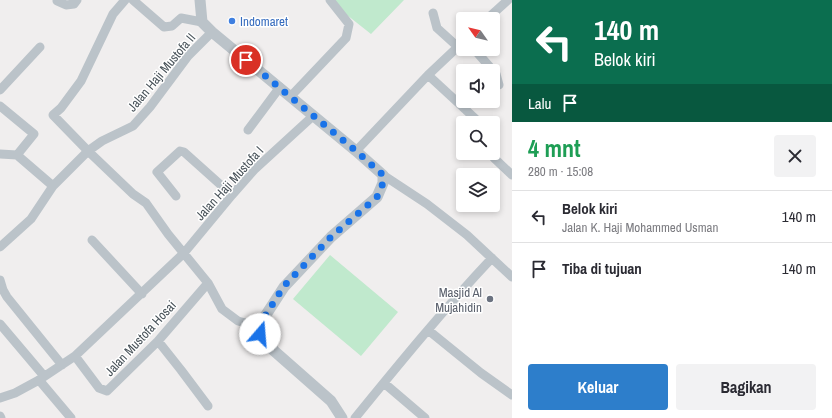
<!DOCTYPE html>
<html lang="id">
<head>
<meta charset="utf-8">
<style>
  body { margin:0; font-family:"Archivo Narrow",sans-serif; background:#f2f2f3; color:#2b2b33; height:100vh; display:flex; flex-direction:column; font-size:15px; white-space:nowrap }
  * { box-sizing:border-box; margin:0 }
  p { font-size:13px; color:#7c7c81 }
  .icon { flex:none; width:22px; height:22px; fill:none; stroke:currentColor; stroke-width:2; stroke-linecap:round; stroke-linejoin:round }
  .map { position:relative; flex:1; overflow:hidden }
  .drawer { display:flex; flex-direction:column; background:#fff; width:320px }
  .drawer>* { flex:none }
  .top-card { background:#0b6e4f; color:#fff; overflow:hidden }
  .needle { width:26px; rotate:304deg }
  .controls { position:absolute; left:456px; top:12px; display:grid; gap:8px }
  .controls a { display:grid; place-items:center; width:44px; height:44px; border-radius:4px; background:#fff; box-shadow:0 2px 6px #0003; font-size:20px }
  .pin { position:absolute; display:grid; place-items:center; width:34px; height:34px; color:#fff; margin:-17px; border:2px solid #fff; border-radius:50%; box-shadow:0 1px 4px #0007 }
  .me { position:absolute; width:44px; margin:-22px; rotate:18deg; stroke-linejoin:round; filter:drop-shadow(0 0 3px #0008) }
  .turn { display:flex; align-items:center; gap:14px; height:84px; padding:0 16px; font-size:18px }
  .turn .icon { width:52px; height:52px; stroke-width:2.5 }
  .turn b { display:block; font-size:28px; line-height:34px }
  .then { display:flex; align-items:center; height:38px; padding:0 16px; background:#0003; gap:8px; font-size:15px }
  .round { display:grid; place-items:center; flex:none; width:42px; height:42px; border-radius:4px; background:#f2f2f3 }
  .head { display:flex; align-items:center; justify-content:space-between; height:68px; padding:0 16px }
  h1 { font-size:24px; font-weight:700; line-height:30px; color:#1e9e55 }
  .button { display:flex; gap:8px; margin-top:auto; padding:8px 16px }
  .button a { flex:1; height:46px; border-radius:4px; background:#2d7ecb; color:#fff; font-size:16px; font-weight:700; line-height:46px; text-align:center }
  .button a+a { background:#f2f2f3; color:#2b2b33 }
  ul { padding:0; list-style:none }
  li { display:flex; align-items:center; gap:12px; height:52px; padding:0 16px; border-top:1px solid #e1e1e2 }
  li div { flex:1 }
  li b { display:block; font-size:15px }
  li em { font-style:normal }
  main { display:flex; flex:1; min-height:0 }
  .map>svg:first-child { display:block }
  .green { fill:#c0e9cd }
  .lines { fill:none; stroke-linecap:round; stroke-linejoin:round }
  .minor { stroke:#bbc3c9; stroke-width:9 }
  .tertiary { stroke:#bbc3c9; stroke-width:11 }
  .route { stroke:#1a73e8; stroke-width:7; stroke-dasharray:0 12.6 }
  .shop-dot { fill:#3f7fe0; stroke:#fff; stroke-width:1.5 }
  .worship-dot { fill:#6b7280; stroke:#fff; stroke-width:1.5 }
  .labels { text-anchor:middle; stroke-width:3; stroke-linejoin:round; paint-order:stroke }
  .shop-label { font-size:13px; fill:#366cbe; stroke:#fff; text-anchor:start }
  .street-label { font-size:13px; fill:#485259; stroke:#fff }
  .worship-label { font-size:13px; fill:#5b616d; stroke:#fff; text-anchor:end }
</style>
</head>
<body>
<main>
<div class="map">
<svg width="512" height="418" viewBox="0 0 512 418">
  <rect width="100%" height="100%" fill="#f0eeee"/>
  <!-- green -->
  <path class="green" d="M328 0H404L371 34Z
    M330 255 398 312 361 356 293 299Z"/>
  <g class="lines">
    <!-- minor -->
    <path class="minor" d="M125 0 113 14 81 81 61 108 53 115 88 151 133 194 146 203 168 234 208 283 222 309 238 321 249 324H260
      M133 0 164 27 172 26 181 18 202 22
      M57 1 66 5 74 4 77 0
      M433 13 437 28 458 47
      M487 19 508 0
      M474 49 496 74 499 85
      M428 75 480 123
      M0 90 40 47
      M291 96 346 38 349 24 330 0
      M0 106 34 134 17 155
      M248 130 280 87
      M356 151 428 75 463 42
      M491 153 494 158 512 175
      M0 154 17 155 53 186
      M383 175 427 204 467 235 512 277
      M176 196 157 172 180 151 184 152 232 195
      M92 240 142 294
      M0 247 31 219 53 186 88 151 102 141 133 126 150 107 188 56 212 32
      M0 280 3 290 7 297 62 365
      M0 324 44 376
      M428 330 481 373 512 395
      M158 341 181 370 208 406
      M75 356 99 388 107 391 158 341 208 283
      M39 380 71 418
      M384 383 425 418
      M0 398 15 393 39 380 75 356 184 253 232 195 254 170 313 116
      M0 416 1 418
      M355 418C399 364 444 309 492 258"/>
    <!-- tertiary -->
    <path class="tertiary" d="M200 0 202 22 212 32 356 151 383 175V183L377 197 331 237 284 287 260 324 259 334 264 342 331 401 342 418"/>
  </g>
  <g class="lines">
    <!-- route -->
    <path class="route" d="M246 60 356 151 383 175V183L377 197 331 237 284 286 260 324V334"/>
  </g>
  <!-- markers -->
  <circle class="shop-dot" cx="232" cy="21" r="4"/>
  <circle class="worship-dot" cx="490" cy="299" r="4"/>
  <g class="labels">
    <!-- shop labels -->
    <g class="shop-label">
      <text x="240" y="26">Indomaret</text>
    </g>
    <!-- street labels -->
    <g class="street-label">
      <text transform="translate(161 72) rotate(-50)" y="5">Jalan Haji Mustofa II</text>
      <text transform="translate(229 183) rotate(-48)" y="5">Jalan Haji Mustofa I</text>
      <text transform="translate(140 338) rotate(-47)" y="5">Jalan Mustofa Hosai</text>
    </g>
    <!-- worship labels -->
    <g class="worship-label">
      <text x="482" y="297">Masjid Al<tspan x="482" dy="15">Mujahidin</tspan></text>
    </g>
  </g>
</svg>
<div class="controls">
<a><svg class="needle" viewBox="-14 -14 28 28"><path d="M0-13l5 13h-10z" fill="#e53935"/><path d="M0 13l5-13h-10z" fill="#7c7c81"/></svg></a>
<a><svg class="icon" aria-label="sound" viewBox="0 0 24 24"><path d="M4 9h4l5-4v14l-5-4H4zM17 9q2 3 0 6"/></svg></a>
<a><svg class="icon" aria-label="search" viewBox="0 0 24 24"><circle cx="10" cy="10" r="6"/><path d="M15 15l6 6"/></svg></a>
<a><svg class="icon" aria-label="layers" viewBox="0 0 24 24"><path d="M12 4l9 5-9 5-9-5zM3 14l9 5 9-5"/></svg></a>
</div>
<div class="pin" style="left:246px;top:60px;background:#d93025"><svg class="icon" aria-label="arrive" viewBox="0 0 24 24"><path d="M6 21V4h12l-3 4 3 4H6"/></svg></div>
<svg class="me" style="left:260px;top:334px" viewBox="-20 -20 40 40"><circle r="19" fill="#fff"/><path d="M0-13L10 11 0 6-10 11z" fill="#1a73e8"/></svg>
</div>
<section class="drawer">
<div class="top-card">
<div class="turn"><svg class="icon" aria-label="left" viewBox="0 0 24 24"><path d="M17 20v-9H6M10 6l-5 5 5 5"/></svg><div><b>140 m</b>Belok kiri</div></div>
<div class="then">Lalu<svg class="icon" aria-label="arrive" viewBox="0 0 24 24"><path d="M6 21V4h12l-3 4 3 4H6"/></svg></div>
</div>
<div class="head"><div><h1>4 mnt</h1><p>280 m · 15:08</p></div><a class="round"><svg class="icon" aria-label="close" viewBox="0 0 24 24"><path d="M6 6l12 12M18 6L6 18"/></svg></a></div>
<ul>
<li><svg class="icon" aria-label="left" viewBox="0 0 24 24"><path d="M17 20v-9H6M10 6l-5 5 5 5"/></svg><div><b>Belok kiri</b><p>Jalan K. Haji Mohammed Usman</p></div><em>140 m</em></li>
<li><svg class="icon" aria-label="arrive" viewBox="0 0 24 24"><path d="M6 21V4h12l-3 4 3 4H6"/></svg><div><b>Tiba di tujuan</b></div><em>140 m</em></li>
</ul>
<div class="button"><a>Keluar</a><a>Bagikan</a></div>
</section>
</main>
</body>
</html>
